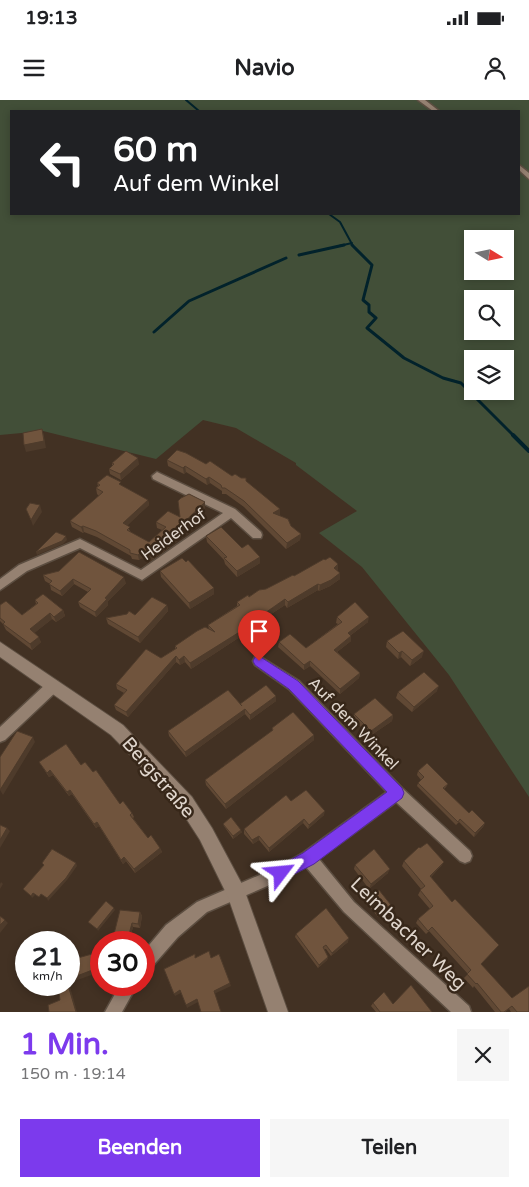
<!DOCTYPE html>
<html lang="de">
<head>
<meta charset="utf-8">
<style>
  body { margin:0; font-family:"Varela Round",sans-serif; background:#f6f6f6; color:#202124; height:100vh; display:flex; flex-direction:column; font-size:19px; white-space:nowrap }
  * { box-sizing:border-box; margin:0 }
  p { font-size:16px; color:#757577 }
  .icon { flex:none; width:28px; height:28px; fill:none; stroke:currentColor; stroke-width:2; stroke-linecap:round; stroke-linejoin:round }
  .map { position:relative; height:912px; overflow:hidden }
  .sheet { display:flex; flex-direction:column; background:#fff; flex:1 }
  .sheet>* { flex:none }
  .banner { position:absolute; left:10px; top:10px; width:510px; height:105px; border-radius:0px; box-shadow:0 2px 8px #0003; background:#202124; color:#fff; overflow:hidden }
  .needle { width:32px; rotate:100deg }
  .tools { position:absolute; left:464px; top:130px; display:grid; gap:10px }
  .tools a { display:grid; place-items:center; width:50px; height:50px; border-radius:0px; background:#fff; box-shadow:0 2px 8px #0003; font-size:25px }
  .speed { position:absolute; left:15px; top:831px; display:flex; gap:10px; font-size:25px; font-weight:700; text-align:center }
  .speed>* { display:grid; place-content:center; width:65px; height:65px; border-radius:50%; background:#fff; box-shadow:0 2px 8px #0003; line-height:1 }
  .speed small { font-size:12px; font-weight:400 }
  .speed .limit { border:8px solid #d22; background:#fff; color:#111 }
  .pin { position:absolute; display:grid; place-items:center; width:42px; height:42px; color:#fff; margin:-51px -21px; border-radius:50% 50% 50% 0; rotate:-45deg; box-shadow:0 0 5px #0007 }
  .pin .icon { rotate:45deg }
  .me { position:absolute; width:55px; margin:-28px; rotate:61deg; stroke-linejoin:round; filter:drop-shadow(0 0 4px #0008) }
  .turn { display:flex; align-items:center; gap:18px; height:105px; padding:0 20px; font-size:22px }
  .turn .icon { width:65px; height:65px; stroke-width:2.5 }
  .turn b { display:block; font-size:35px; line-height:42px }
  .round { display:grid; place-items:center; flex:none; width:52px; height:52px; border-radius:0px; background:#f6f6f6 }
  .overview { display:flex; align-items:center; justify-content:space-between; height:85px; padding:0 20px }
  h1 { font-size:30px; font-weight:800; line-height:38px; color:#7c3aed }
  .primary-button { display:flex; gap:10px; margin-top:auto; padding:10px 20px }
  .primary-button a { flex:1; height:58px; border-radius:0px; background:#7c3aed; color:#fff; font-size:20px; font-weight:800; line-height:58px; text-align:center }
  .primary-button a+a { background:#f6f6f6; color:#202124 }
  .status { display:flex; justify-content:space-between; align-items:center; height:35px; padding:0 25px; background:#fff; direction:ltr }
  .status svg { height:14px; fill:currentColor }
  header { display:flex; justify-content:space-between; align-items:center; height:65px; padding:0 20px; background:#fff; font-size:22px; font-weight:800 }
  .map>svg:first-child { display:block }
  .green { fill:#424f38; fill-rule:evenodd }
  .lines { fill:none; stroke-linecap:round; stroke-linejoin:round }
  .stream-far2 { stroke:#02222b; stroke-width:2 }
  .stream-far1 { stroke:#02222b; stroke-width:3 }
  .stream { stroke:#02222b; stroke-width:4 }
  .minor-casing { stroke:#5c4e41; stroke-width:3 }
  .tertiary-casing { stroke:#5c4e41; stroke-width:2 }
  .minor { fill:#958171; fill-rule:evenodd }
  .tertiary { fill:#958171; fill-rule:evenodd }
  .wall { fill:#604834 }
  .shaded-wall { fill:#4e3b2b }
  .building { fill:#70543d; stroke:#4e3b2b }
  .route { fill:#7c3aed; stroke:#51269a }
  .labels { text-anchor:middle; stroke-width:5; stroke-linejoin:round; paint-order:stroke }
  .street-label { font-size:16px; fill:#e0d6cd; stroke:#372719 }
  .near-street-label { font-size:19px; fill:#e0d6cd; stroke:#372719 }
</style>
</head>
<body>
<div class="status"><b>19:13</b><svg viewBox="0 0 49 12"><path d="M0 12V9h3v3zM5 12V6h3v6zM10 12V3h3v9zM15 12V0h3v12zM26 1h20v11H26zM47 4h2v5h-2z"/></svg></div>
<header><svg class="icon" aria-label="menu" viewBox="0 0 24 24"><path d="M4 6h16M4 12h16M4 18h16"/></svg>Navio<svg class="icon" aria-label="person" viewBox="0 0 24 24"><circle cx="12" cy="8" r="4"/><path d="M4 21q1-7 8-7t8 7"/></svg></header>
<div class="map">
<svg width="529" height="912" viewBox="0 0 529 912">
  <rect width="100%" height="100%" fill="#423123"/>
  <!-- green -->
  <path class="green" d="M0 0H417L433 11H11V114H519V70L529 80V697L449 575 362 467 319 433 357 411 296 365V363L236 328 203 320 156 359 43 331 0 335ZM472 139H505V171H472ZM472 199H505V231H472ZM472 259H505V291H472Z
    M425 0H529V73L519 63V11H440Z"/>
  <g class="lines">
    <!-- stream-far2 -->
    <path class="stream-far2" d="M186 0 199 11
      M329 114 340 122 353 146
      M339 146 352 143"/>
    <!-- stream-far1 -->
    <path class="stream-far1" d="M352 145 372 165 363 200 369 205V212L376 218 367 228 404 258 443 278 461 283 515 337
      M299 155 344 145
      M154 232 189 201 286 158"/>
    <!-- stream -->
    <path class="stream" d="M513 335 529 351"/>
    <!-- minor casing -->
    <g class="minor-casing">
      <path id="minor" d="M418 0H425L439 11H433Z
        M519 65 529 73V79L519 70Z
        M157 372 235 409 261 432 262 435 261 438H253L231 418 142 480 80 448 27 471 0 490V479L19 465 80 439 141 470 223 413 153 379 152 376Z
        M259 556 299 581 402 688 470 751 472 756 470 761 465 763 460 761 396 702 319 759 354 802 469 906 471 912H451L344 812 306 767 286 778 207 812 178 837 150 869 144 871V851L166 825 197 802 276 768 303 753 387 692 289 589 255 565 253 561 255 557Z
        M53 580 58 582 59 586 58 590 5 640 0 642V627L48 582Z
        M120 885H137L122 912H105Z"/>
    </g>
    <!-- tertiary casing -->
    <g class="tertiary-casing">
      <path id="tertiary" d="M0 542 123 625 192 697 212 728 243 786 288 912H268L228 797 200 740 180 709 166 692 111 635 0 557Z"/>
    </g>
    <!-- minor -->
    <use href="#minor" class="minor"/>
    <!-- tertiary -->
    <use href="#tertiary" class="tertiary"/>
  </g>
  <!-- wall -->
  <path class="wall" d="M167 360 206 364 232 376 246 381 279 416 301 434 300 440 286 449 244 407 226 394H222V391L210 383 207 385 186 372 184 374 168 366Z
    M112 363 139 364 121 380 110 374 109 369 112 366Z
    M97 383 122 386 148 400 149 405 127 425 131 433 149 442 162 430 157 428 156 422 180 417 205 408 178 435 179 439 170 447 149 462 142 458 139 460 132 459 131 456 97 437 84 432 83 433 72 427 70 421 99 396 97 394 96 388 98 386Z
    M206 436 242 448 260 463 237 477 225 464 224 460 207 442Z
    M325 460 338 464 337 471 340 479 330 486 319 491 318 490 287 508 285 505 265 518 264 517 246 529V533L191 569 185 562 180 565 176 562 128 617 116 610 114 605 124 593 117 589 116 584 161 558 175 549V546L209 529 208 525 237 506V502L294 476Z
    M160 471 214 494 190 509 161 477Z
    M43 475 126 483 108 501V505L96 517 80 507 78 502 88 492 74 484 62 496 51 490 50 484 45 481Z
    M35 500 63 510 65 516 56 522 52 519 34 533 41 542 32 550 6 530 3 524 0 521V505L22 515 36 504Z
    M167 505 168 511 140 543 108 524 106 518 135 515Z
    M337 517 368 522 351 535V541L337 552 360 573 359 578 340 594 310 566 304 570 278 547 279 542 306 548 338 524 336 523Z
    M387 541 422 557 410 566 401 557 398 559 386 547Z
    M437 591 412 612 396 598 398 592Z
    M276 596V601L250 620 245 614 186 657 169 636 168 631 240 604Z
    M354 614 393 615 392 621 370 636 353 619Z
    M272 628 314 640 226 709 206 685 205 680 272 631Z
    M39 662 81 665 93 672 120 704 132 713 134 717 133 718 148 738 160 748 162 752 135 773 126 761 123 764 99 726 96 728 72 694 69 696 53 675 49 677Z
    M418 671 448 684 446 687 444 689 469 713 485 723 483 727 474 737 459 722 456 725 417 686 418 683 421 680 417 675Z
    M291 701 324 715 308 729 303 723 269 752 259 740 253 744 244 734V729Z
    M223 724 242 732 233 739 224 726Z
    M420 748 444 762 441 766 431 777 481 864 512 898 529 912H511L509 909 505 912H495L474 886 473 888 464 878 468 874 429 831 426 834 416 823 418 819 430 809 418 795 421 789 402 766 404 761Z
    M355 765 388 773 369 789 354 769Z
    M367 800 390 807 378 817 366 802Z
    M140 812 142 816 140 828 133 827 129 842H112Z
    M296 834 348 842 331 856 326 849H324L328 857 327 860 318 868 295 837Z
    M373 903 393 904 432 912H376L371 906Z"/>
  <!-- shaded-wall -->
  <path class="shaded-wall" d="M42 329 44 336 46 348 26 352 24 345Z
    M138 358 139 364 121 380 120 374Z
    M185 366 186 372 184 374 183 368Z
    M209 377 210 383 207 385 206 379Z
    M148 400 149 405 124 429 123 423Z
    M205 402V408L178 435 179 439 170 447 149 462 148 456Z
    M40 405 42 412 33 426 31 420Z
    M280 409V415L273 419V413Z
    M83 426 84 432 83 433 81 427Z
    M301 434 300 440 286 449 287 443Z
    M66 436 67 440 63 444 37 455 36 452Z
    M141 452 142 458 139 460 138 455Z
    M260 457V463L237 477V471Z
    M338 464V470L333 473 334 468Z
    M340 473V479L330 486 319 491 320 485Z
    M124 477 126 483 108 501V505L96 517 95 512 105 498Z
    M73 479 74 484 62 496 60 491Z
    M318 484V490L287 508 288 502Z
    M214 488V494L190 509 189 503Z
    M285 499V505L265 518V513Z
    M167 505 168 511 140 543 138 537Z
    M63 510 65 516 56 522 54 517Z
    M264 511V517L246 529V533L191 569 190 563 243 525Z
    M50 513 52 519 32 535 30 529Z
    M369 517 368 522 347 538 348 533Z
    M351 536V541L333 555 334 550Z
    M39 537 41 542 32 550 30 544Z
    M402 551 401 557 398 559 399 553Z
    M424 551 422 557 410 566 412 560Z
    M176 556V562L128 617 126 612Z
    M184 556 185 562 180 565 179 560Z
    M310 561V566L304 570V565Z
    M360 573 359 578 340 594V589Z
    M439 586 437 591 412 612 414 607Z
    M276 596V601L250 620V615Z
    M245 609V614L186 657 185 652Z
    M393 615 392 621 370 636 371 631Z
    M314 635V640L226 709 225 704Z
    M33 637 35 642 3 695 0 690Z
    M50 670 53 675 49 677 47 673Z
    M70 690 72 694 69 696 67 692Z
    M325 711 324 715 308 729 309 725Z
    M304 719 303 723 269 752V748Z
    M97 722 99 726 96 728 94 724Z
    M485 723 483 727 474 737 475 733Z
    M7 728 10 731 0 748V740Z
    M241 730 242 732 233 739V736Z
    M259 736V740L253 744 252 740Z
    M160 748 162 752 135 773 134 769Z
    M124 757 126 761 123 764 121 760Z
    M444 762 441 766 428 780 430 776Z
    M76 763 77 766 67 780 48 801 47 798Z
    M390 769 388 773 369 789 371 784Z
    M1 782 3 784 0 789V784Z
    M33 793 35 795 32 798 31 796Z
    M391 805 390 807 378 817V815Z
    M114 808 115 810 98 831 97 829Z
    M140 812 142 816 140 828 138 824Z
    M5 820 8 823 0 833V825Z
    M132 823 133 827 129 842H127Z
    M349 838 348 842 331 856 332 853Z
    M92 854 94 858 97 873 69 883V879Z
    M328 857 327 860 318 868 319 865Z
    M69 883 77 912H76L68 885H69Z
    M230 883 231 886 214 894V891Z
    M180 890 181 893 175 896 174 894Z
    M197 899 198 902 187 908 186 905Z"/>
  <!-- building -->
  <path class="building" d="M42 329 44 341 24 345 23 333Z
    M177 350 186 353 206 364 210 361 232 376 235 374 241 378H246V381L280 409 273 413 288 419 291 426 301 434 287 443 244 401 225 388H222L221 385 209 377 206 379 185 366 183 368 167 360Z
    M126 351 138 358 120 374 109 369 114 364 112 363Z
    M107 375 121 382 119 384 148 400 123 423 130 427 127 430 149 442 166 427 156 422 168 411 180 417 178 401 181 398 189 394 205 402 175 431 178 433 169 442 148 456 141 452 138 455 130 453V450L96 431 83 426 81 427 70 421 103 392 96 388 100 385 97 383Z
    M30 403 40 405 31 420 26 409Z
    M221 427 242 448 248 444 260 457 237 471 224 458 227 457 206 436Z
    M56 432 66 436 62 441 36 452Z
    M79 452 124 477 105 498 107 499 95 512 78 502 91 489 73 479 60 491 49 484 52 481 43 475 59 471Z
    M330 457 338 464 334 468 340 473 331 480 320 485 318 484 288 502 285 499 265 513 264 511 243 525 246 528 190 563 184 556 179 560 176 556 126 612 114 605 127 590 116 584 146 549 161 558 177 548 175 546 197 531 205 527 215 532 208 525 240 505 237 502 248 495 249 497 259 490 266 489 293 475 294 476 324 459 325 460Z
    M182 458 186 462 188 460 214 488 189 503 160 471Z
    M43 494 63 510 54 517 50 513 30 529 39 537 30 544 3 524 5 522 0 518V505L6 501 22 515 38 503 35 500Z
    M152 497 167 505 138 537 106 518 127 514 129 511 135 515Z
    M355 502 369 517 348 533 351 536 334 550 360 573 340 589 310 561 304 565 279 542 290 534 306 548 342 522 337 517Z
    M403 531 424 551 412 560 402 551 399 553 387 541Z
    M424 572 439 586 414 607 398 592Z
    M266 585 276 596 250 615 245 609 185 652 168 631 228 590 242 606 240 604Z
    M375 598 393 615 371 631 354 614Z
    M293 612 314 635 225 704 205 680 273 630 272 628Z
    M17 631 33 637 0 690V657Z
    M66 644 81 665 85 662 93 672 96 670 120 704 123 701 132 713 130 715 148 738 151 735 160 748 134 769 124 757 121 760 97 722 94 724 70 690 67 692 50 670 47 673 39 662Z
    M427 663 448 684 443 688 469 713 472 710 485 723 475 733 460 719 458 722 418 683 424 677 418 671Z
    M306 690 325 711 309 725 304 719 269 748 259 736 252 740 244 729 286 695 291 701Z
    M231 717 241 730 233 736 223 724Z
    M0 725 7 728 0 740Z
    M427 743 444 762 430 776 452 802 455 799 499 845 481 864 512 898 529 886V912H517L512 906 504 912H501L477 883 476 884 467 874 471 870 432 827 428 831 418 819 433 806 420 790 425 786 404 761 419 747 420 748Z
    M52 749 76 763 66 778 47 798 41 794 39 797 33 793 31 796 23 789 44 765 42 763Z
    M374 749 390 769 371 784 355 765Z
    M379 790 391 805 378 815 367 800Z
    M106 801 114 808 97 829 88 822Z
    M326 808 349 838 332 853 326 845 323 847 328 857 319 865 296 834Z
    M120 810 140 812 138 824 132 823 127 842H112Z
    M0 816 5 820 0 825Z
    M36 839 44 842H34Z
    M209 851 211 858 219 854 230 883 214 891 221 912H201L197 899 186 905 180 890 174 894 164 869 195 854V858Z
    M74 854V859L92 854 95 869 69 879V855Z
    M58 885H68L76 912H49L48 905 60 900Z
    M411 885 432 912H380L373 903 384 892 393 904Z"/>
  <!-- route -->
  <path class="route" d="M259 556 298 581 402 688 404 693 402 698 314 764 281 781 275 779 273 773 275 768 303 753 387 692 289 589 255 565 253 561 255 557Z"/>
  <g class="labels">
    <!-- street labels -->
    <g class="street-label">
      <text transform="translate(173 434) rotate(-36)" y="6">Heiderhof</text>
      <text transform="translate(354 623) rotate(46)" y="6">Auf dem Winkel</text>
    </g>
    <!-- near-street labels -->
    <g class="near-street-label">
      <text transform="translate(159 677) rotate(49)" y="7">Bergstraße</text>
      <text transform="translate(409 833) rotate(44)" y="7">Leimbacher Weg</text>
    </g>
  </g>
</svg>
<div class="tools">
<a><svg class="needle" viewBox="-14 -14 28 28"><path d="M0-13l5 13h-10z" fill="#e53935"/><path d="M0 13l5-13h-10z" fill="#757577"/></svg></a>
<a><svg class="icon" aria-label="search" viewBox="0 0 24 24"><circle cx="10" cy="10" r="6"/><path d="M15 15l6 6"/></svg></a>
<a><svg class="icon" aria-label="layers" viewBox="0 0 24 24"><path d="M12 4l9 5-9 5-9-5zM3 14l9 5 9-5"/></svg></a>
</div>
<div class="speed"><div>21<small>km/h</small></div><div class="limit">30</div></div>
<div class="pin" style="left:259px;top:561px;background:#d93025"><svg class="icon" aria-label="arrive" viewBox="0 0 24 24"><path d="M6 21V4h12l-3 4 3 4H6"/></svg></div>
<svg class="me" style="left:281px;top:773px" viewBox="-20 -20 40 40"><path d="M0-17L14 15 0 8-14 15z" fill="#7c3aed" stroke="#fff" stroke-width="4"/></svg>
<div class="banner">
<div class="turn"><svg class="icon" aria-label="left" viewBox="0 0 24 24"><path d="M17 20v-9H6M10 6l-5 5 5 5"/></svg><div><b>60 m</b>Auf dem Winkel</div></div>
</div>
</div>
<section class="sheet">
<div class="overview"><div><h1>1 Min.</h1><p>150 m · 19:14</p></div><a class="round"><svg class="icon" aria-label="close" viewBox="0 0 24 24"><path d="M6 6l12 12M18 6L6 18"/></svg></a></div>
<div class="primary-button"><a>Beenden</a><a>Teilen</a></div>
</section>
</body>
</html>
